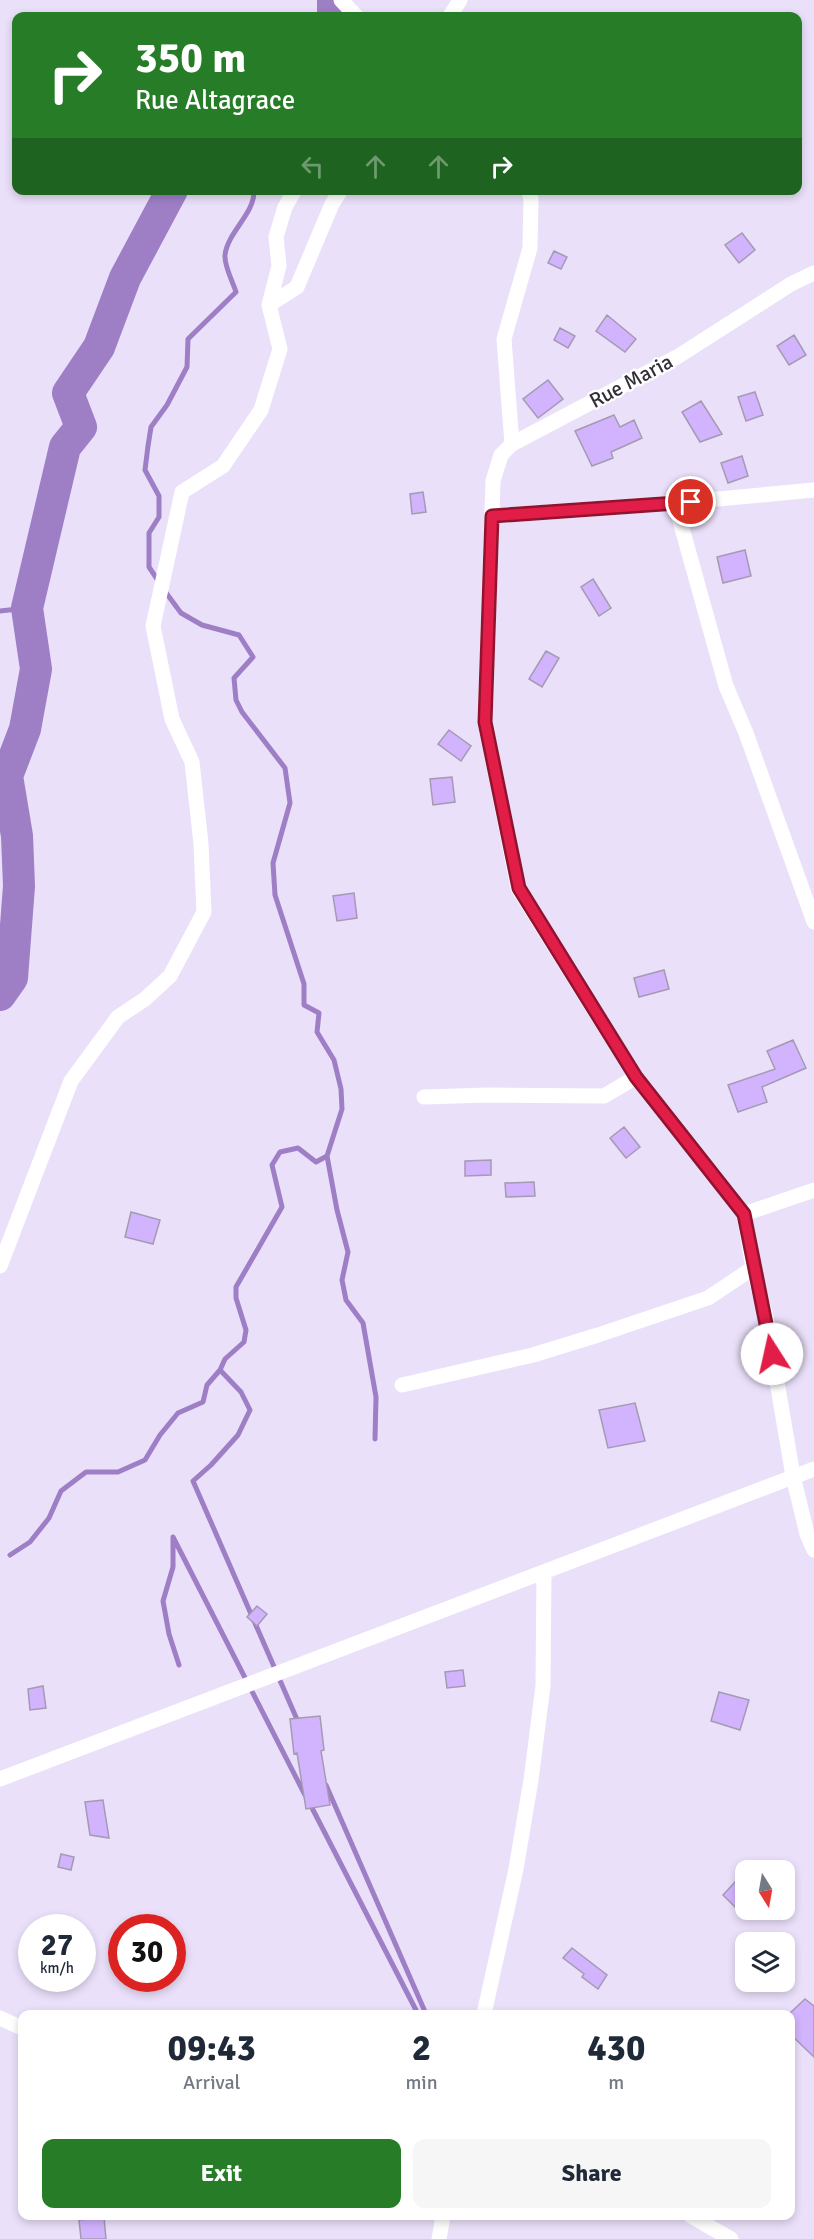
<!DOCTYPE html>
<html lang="en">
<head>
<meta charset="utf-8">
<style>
  body { margin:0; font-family:Signika,sans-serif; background:#f6f6f7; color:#1f2937; height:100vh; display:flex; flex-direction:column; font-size:22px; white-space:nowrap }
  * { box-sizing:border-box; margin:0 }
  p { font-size:20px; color:#747a83 }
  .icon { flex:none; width:33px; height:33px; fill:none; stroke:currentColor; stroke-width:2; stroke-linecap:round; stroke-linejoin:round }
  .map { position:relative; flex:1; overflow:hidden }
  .panel { position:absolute; left:18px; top:2010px; width:777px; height:210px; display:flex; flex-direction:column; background:#fff; border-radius:12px; box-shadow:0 3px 9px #0003 }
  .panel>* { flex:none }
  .top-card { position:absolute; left:12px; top:12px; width:790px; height:183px; border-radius:12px; box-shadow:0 3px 9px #0003; background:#277c28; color:#fff; overflow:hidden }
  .needle { width:39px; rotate:169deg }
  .tools { position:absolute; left:735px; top:1860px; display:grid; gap:12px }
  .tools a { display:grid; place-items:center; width:60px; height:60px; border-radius:12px; background:#fff; box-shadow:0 3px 9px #0003; font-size:30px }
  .speed { position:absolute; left:18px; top:1914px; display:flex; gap:12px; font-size:30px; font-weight:700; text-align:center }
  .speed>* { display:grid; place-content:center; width:78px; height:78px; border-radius:50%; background:#fff; box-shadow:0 3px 9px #0003; line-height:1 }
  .speed small { font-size:15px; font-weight:400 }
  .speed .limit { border:9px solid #d22; background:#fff; color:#111 }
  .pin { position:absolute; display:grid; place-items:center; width:51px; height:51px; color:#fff; margin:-26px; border:3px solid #fff; border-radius:50%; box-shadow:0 2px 6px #0007 }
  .me { position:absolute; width:66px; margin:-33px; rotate:350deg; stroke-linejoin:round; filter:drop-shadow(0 0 4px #0008) }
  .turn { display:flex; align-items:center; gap:21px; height:126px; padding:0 24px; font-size:27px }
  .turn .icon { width:78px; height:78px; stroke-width:2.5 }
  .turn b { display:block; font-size:42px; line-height:51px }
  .lanes { display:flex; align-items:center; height:57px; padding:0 24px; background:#0003; justify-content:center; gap:30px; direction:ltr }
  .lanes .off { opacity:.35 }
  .eta { display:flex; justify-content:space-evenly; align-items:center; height:102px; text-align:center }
  .eta b { font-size:36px; font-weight:700; line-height:42px }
  .primary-button { display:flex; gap:12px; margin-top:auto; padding:12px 24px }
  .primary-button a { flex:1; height:69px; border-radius:12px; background:#277c28; color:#fff; font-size:24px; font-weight:700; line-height:69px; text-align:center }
  .primary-button a+a { background:#f6f6f7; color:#1f2937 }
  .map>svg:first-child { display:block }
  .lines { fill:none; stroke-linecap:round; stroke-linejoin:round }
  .stream { stroke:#9e7fc6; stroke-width:5 }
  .river { stroke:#9e7fc6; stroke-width:32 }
  .building { fill:#d2b3fd; stroke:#a49ab2; stroke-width:1.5 }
  .minor { stroke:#fff; stroke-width:15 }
  .route-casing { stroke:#92132f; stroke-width:15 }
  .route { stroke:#e11d48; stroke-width:10 }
  .labels { text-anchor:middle; stroke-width:4.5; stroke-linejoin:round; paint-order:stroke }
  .street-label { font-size:21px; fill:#343039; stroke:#fff }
</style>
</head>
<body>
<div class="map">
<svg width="814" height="2239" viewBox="0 0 814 2239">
  <rect width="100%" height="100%" fill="#ebe0fa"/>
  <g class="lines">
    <!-- stream -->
    <path class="stream" d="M159 582 149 567V533L159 517V496L145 470 148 446 151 427 167 405 187 367 188 339 236 292C233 282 224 266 225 255 228 231 255 214 254 190
      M164 590 181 613 202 625 239 635 253 657 234 678 236 700 242 712 285 768 290 803 273 863 275 895 304 984V1005L319 1013 317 1032 334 1060 341 1089 342 1109 327 1156 316 1162 298 1148 280 1152 272 1165 282 1207 236 1287V1298L246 1330 244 1342 225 1359 220 1370 241 1392 250 1410 238 1435 211 1465 193 1481 299 1724
      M0 611 27 608
      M327 1156 337 1210 348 1252 342 1280 346 1300 363 1323 376 1397 375 1439
      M10 1555 30 1542 49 1518 61 1491 86 1472H118L145 1460 160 1435 178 1413 203 1402 207 1385 220 1370
      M179 1665 169 1634 163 1601 173 1567V1537L305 1795
      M326 1785 426 2014
      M310 1804 418 2014"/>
    <!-- river -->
    <path class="river" d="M333 16V0
      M0 995 12 978 19 886 17 836 7 776 25 729 36 669 27 608 65 447 81 427 68 393 99 347 125 278 172 190"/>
  </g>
  <!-- building -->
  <path class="building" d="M742 233 755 250 739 263 725 245Z
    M554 251 567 257 561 269 548 263Z
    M607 315 636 339 625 352 596 331Z
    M560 328 575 336 568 348 554 340Z
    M794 335 806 355 789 365 777 346Z
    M548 380 563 399 538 418 523 399Z
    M755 392 763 415 746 421 738 397Z
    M701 401 722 434 700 442 682 412Z
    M614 415 620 427 634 420 642 438 611 452 613 458 592 466 575 431Z
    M742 456 748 476 728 483 721 463Z
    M423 492 426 512 412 514 410 494Z
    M745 550 751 576 723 583 717 557Z
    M593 579 611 608 599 616 581 587Z
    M546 651 559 658 542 687 529 679Z
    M449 730 471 746 461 761 438 744Z
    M452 777 455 802 433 805 430 779Z
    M354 893 357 918 337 921 333 896Z
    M664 970 669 989 639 997 634 978Z
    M793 1040 806 1068 762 1087 767 1102 738 1112 728 1085 775 1069 767 1051Z
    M624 1127 640 1147 626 1158 610 1138Z
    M491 1160V1175L465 1176V1161Z
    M534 1182 535 1196 506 1197 505 1183Z
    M131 1212 160 1220 153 1244 125 1237Z
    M635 1403 645 1441 608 1448 599 1410Z
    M257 1606 267 1614 257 1626 247 1617Z
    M463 1670 465 1686 447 1688 445 1672Z
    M43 1686 46 1708 30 1710 28 1689Z
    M719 1692 749 1700 740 1730 711 1721Z
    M320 1716 324 1750 321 1751 330 1805 306 1809 297 1753 294 1754 290 1719Z
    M103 1800 105 1813 109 1838 90 1835 85 1802Z
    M61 1854 74 1857 71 1870 58 1867Z
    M735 1882 746 1891V1897L736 1908 723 1895Z
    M572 1948 607 1975 598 1989 582 1977 584 1974 563 1958Z
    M805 1999 814 2006V2057L790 2034V2013Z
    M104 2217 106 2239H81L79 2220Z"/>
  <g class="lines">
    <!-- minor -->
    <path class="minor" d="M341 0 356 16
      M450 16 460 0
      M814 273 791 284 677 357 512 444 501 455 493 481 485 722 518 888 636 1077 744 1214 753 1268 766 1317 793 1476 807 1534 814 1550
      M269 305 297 287 332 204 341 190
      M512 444 504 339 530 248 531 198 528 190
      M675 503 726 686 746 733 814 922
      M492 516 675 503 814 490
      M424 1097 488 1095 604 1096 636 1077
      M744 1214 814 1190
      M0 1266 71 1081 118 1017 145 999 170 976 204 912 201 844 192 762 172 719 153 626 182 492 223 466 261 410 280 349 269 305 279 266 276 237 285 207 295 190
      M402 1385 533 1355 598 1335 708 1298 753 1268
      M0 1779 814 1469
      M484 2014 516 1869 531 1780 543 1686 544 1572
      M0 2018 22 2028
      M691 2216 731 2239
      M439 2239 443 2216"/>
  </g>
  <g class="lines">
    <!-- route casing -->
    <g class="route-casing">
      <path id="route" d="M691 502 492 516 485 722 519 888 636 1077 744 1214 772 1354"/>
    </g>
    <!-- route -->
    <use href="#route" class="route"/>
  </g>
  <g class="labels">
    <!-- street labels -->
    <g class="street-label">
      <text transform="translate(631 381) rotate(-28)" y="7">Rue Maria</text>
    </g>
  </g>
</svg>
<div class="tools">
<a><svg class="needle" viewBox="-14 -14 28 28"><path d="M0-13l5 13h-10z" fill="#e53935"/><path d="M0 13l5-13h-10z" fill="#747a83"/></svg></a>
<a><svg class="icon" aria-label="layers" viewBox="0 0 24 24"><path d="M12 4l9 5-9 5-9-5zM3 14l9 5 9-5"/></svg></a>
</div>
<div class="speed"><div>27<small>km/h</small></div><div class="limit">30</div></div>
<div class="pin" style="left:691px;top:502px;background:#d93025"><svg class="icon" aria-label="arrive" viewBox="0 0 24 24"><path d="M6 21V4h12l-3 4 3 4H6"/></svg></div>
<svg class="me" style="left:772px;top:1354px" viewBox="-20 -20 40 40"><circle r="19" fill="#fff"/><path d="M0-13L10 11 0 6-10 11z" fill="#e11d48"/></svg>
<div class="top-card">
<div class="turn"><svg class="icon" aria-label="right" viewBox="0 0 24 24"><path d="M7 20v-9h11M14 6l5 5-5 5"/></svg><div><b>350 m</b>Rue Altagrace</div></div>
<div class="lanes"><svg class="icon off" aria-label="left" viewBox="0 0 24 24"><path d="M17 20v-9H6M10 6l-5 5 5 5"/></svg><svg class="icon off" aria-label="ahead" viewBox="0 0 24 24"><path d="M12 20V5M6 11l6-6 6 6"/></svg><svg class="icon off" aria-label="ahead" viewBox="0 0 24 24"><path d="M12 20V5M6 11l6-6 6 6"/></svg><svg class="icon" aria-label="right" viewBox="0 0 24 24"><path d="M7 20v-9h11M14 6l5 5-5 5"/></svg></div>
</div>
<section class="panel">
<div class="eta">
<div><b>09:43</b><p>Arrival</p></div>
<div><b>2</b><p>min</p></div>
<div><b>430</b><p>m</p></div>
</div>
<div class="primary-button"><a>Exit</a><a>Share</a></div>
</section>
</div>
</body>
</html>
